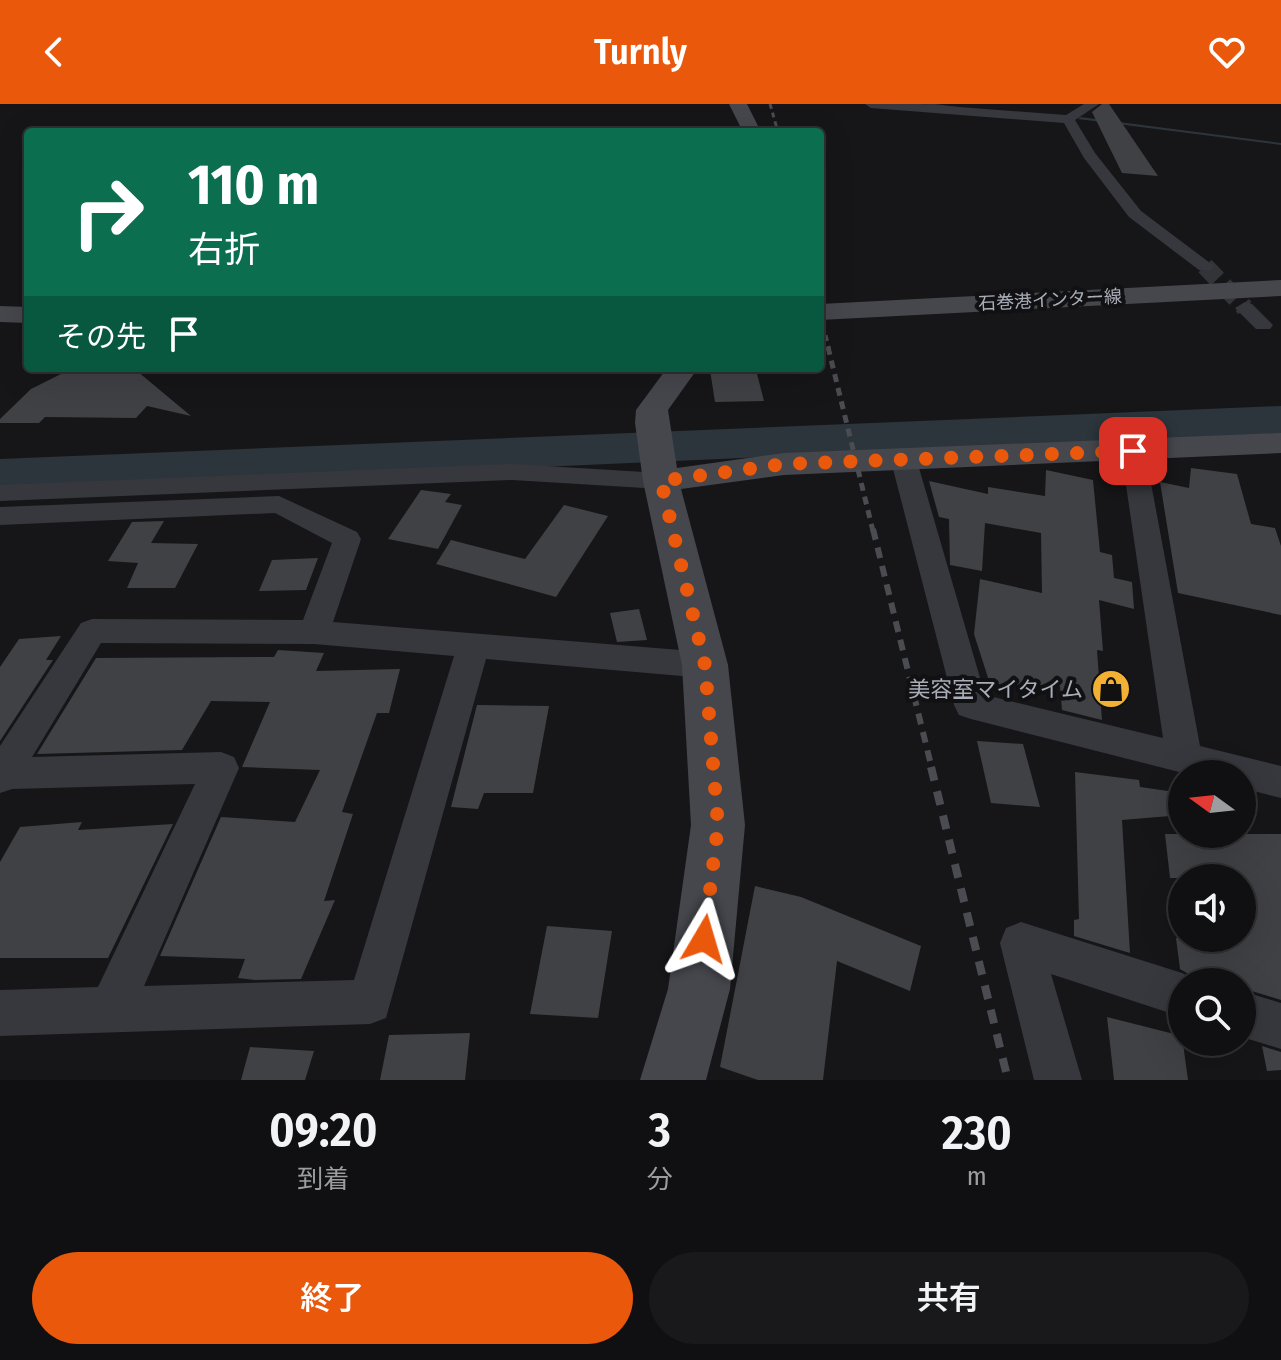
<!DOCTYPE html>
<html lang="ja">
<head>
<meta charset="utf-8">
<style>
  body { margin:0; font-family:"Fira Sans Condensed","Noto Sans JP",sans-serif; background:#19191b; color:#f1f3f6; height:100vh; display:flex; flex-direction:column; font-size:30px; white-space:nowrap }
  * { box-sizing:border-box; margin:0 }
  p { font-size:26px; color:#9c9d9f }
  .icon { flex:none; width:44px; height:44px; fill:none; stroke:currentColor; stroke-width:2; stroke-linecap:round; stroke-linejoin:round }
  .map { position:relative; height:976px; overflow:hidden }
  .sheet { display:flex; flex-direction:column; background:#101012; flex:1 }
  .sheet>* { flex:none }
  .top-card { position:absolute; left:24px; top:24px; width:800px; height:244px; border-radius:8px; box-shadow:0 8px 32px #0002,0 0 0 2px #303032; background:#0b6e4f; color:#fff; overflow:hidden }
  .needle { width:52px; rotate:285deg }
  .buttons { position:absolute; left:1168px; top:656px; display:grid; gap:16px }
  .buttons a { display:grid; place-items:center; width:88px; height:88px; border-radius:50%; background:#101012; box-shadow:0 8px 32px #0002,0 0 0 2px #303032; font-size:40px }
  .pin { position:absolute; display:grid; place-items:center; width:68px; height:68px; color:#fff; margin:-34px; border-radius:16px; box-shadow:0 4px 12px #0006 }
  .me { position:absolute; width:88px; margin:-44px; rotate:7deg; stroke-linejoin:round; filter:drop-shadow(0 0 6px #0008) }
  .turn { display:flex; align-items:center; gap:28px; height:168px; padding:0 32px; font-size:36px }
  .turn .icon { width:104px; height:104px; stroke-width:2.5 }
  .turn b { display:block; font-size:56px; line-height:68px }
  .then { display:flex; align-items:center; height:76px; padding:0 32px; background:#0003; gap:16px; font-size:30px }
  .eta { display:flex; justify-content:space-evenly; align-items:center; height:136px; text-align:center }
  .eta b { font-size:48px; font-weight:600; line-height:56px }
  .primary-button { display:flex; gap:16px; margin-top:auto; padding:16px 32px }
  .primary-button a { flex:1; height:92px; border-radius:48px; background:#ea580c; color:#fff; font-size:32px; font-weight:600; line-height:92px; text-align:center }
  .primary-button a+a { background:#19191b; color:#f1f3f6 }
  header { display:flex; justify-content:space-between; align-items:center; height:104px; padding:0 32px; background:#ea580c; color:#fff; font-size:36px; font-weight:600 }
  .map>svg:first-child { display:block }
  .lines { fill:none; stroke-linecap:round; stroke-linejoin:round }
  .stream { fill:#2c353c; fill-rule:evenodd }
  .river { fill:#2c353c; fill-rule:evenodd }
  .building { fill:#404145 }
  .street-tunnel { stroke:#333438; stroke-width:18; stroke-dasharray:18 9; stroke-linecap:butt }
  .street { fill:#37383d; fill-rule:evenodd }
  .secondary { fill:#45474d; fill-rule:evenodd }
  .rail-far4 { stroke:#4a4c52; stroke-width:3; stroke-dasharray:5 4; stroke-linecap:butt }
  .rail-far3 { stroke:#4a4c52; stroke-width:4; stroke-dasharray:6 5; stroke-linecap:butt }
  .rail-far2 { stroke:#4a4c52; stroke-width:5; stroke-dasharray:8 6; stroke-linecap:butt }
  .rail-far1 { stroke:#4a4c52; stroke-width:6; stroke-dasharray:11 8; stroke-linecap:butt }
  .rail { stroke:#4a4c52; stroke-width:8; stroke-dasharray:14 11; stroke-linecap:butt }
  .route { stroke:#ea580c; stroke-width:14; stroke-dasharray:0 25.2 }
  .labels { text-anchor:middle; stroke-width:8; stroke-linejoin:round; paint-order:stroke }
  .far-street-label { font-size:18px; fill:#a8adb8; stroke:#111113 }
  .poi-label { font-size:22px; fill:#a8adb8; stroke:#111113; text-anchor:end }
</style>
</head>
<body>
<header><svg class="icon" aria-label="back" viewBox="0 0 24 24"><path d="M15 5l-7 7 7 7"/></svg>Turnly<svg class="icon" aria-label="heart" viewBox="0 0 24 24"><path d="M12 20l-8-8c-3-5 5-10 8-4 3-6 11-1 8 4z"/></svg></header>
<div class="map">
<svg width="1281" height="976" viewBox="0 0 1281 976">
  <rect width="100%" height="100%" fill="#161618"/>
  <g class="lines">
    <!-- stream -->
    <path class="stream" d="M920 0H936L957 3 955 4Z
      M1080 13 1281 39V41L1078 15Z"/>
    <!-- river -->
    <path class="river" d="M1281 302V330L0 387V355Z"/>
  </g>
  <!-- building -->
  <path class="building" d="M1102 0H1109L1158 72 1122 69 1092 8Z
    M73 264 137 267 191 312 147 302 136 314 45 313 39 319H0V315L31 285Z
    M710 266H756L764 297 715 298Z
    M1191 364 1237 370 1251 420 1275 424 1281 442V511L1178 489 1160 378 1189 384Z
    M1046 366 1093 376 1100 448 1112 451 1114 474 1132 478 1134 505 1099 496 1103 547 1097 546 1102 616 1062 606 1060 582 990 580 974 530 980 475 1042 489 1041 429 985 419 982 467 950 461 949 415 939 413 929 377 988 390V383L1045 392Z
    M421 386 451 390 445 398 462 401 438 445 388 435Z
    M564 401 608 412 556 493 436 460 451 436 525 455Z
    M164 417 151 439 198 440 175 484H127L138 459 108 457 132 418Z
    M318 454 306 486 259 487 272 456Z
    M639 505 647 536 617 538 610 509Z
    M61 532 46 556H53L0 637V563L19 535Z
    M278 546 324 549 316 567 400 565 389 609H377L342 708 353 710 324 797 335 796 301 875 255 876 238 874 245 855 160 852 221 713 295 718 320 666 242 663 270 598 211 597 182 646 37 650 96 554 274 553Z
    M477 601 549 602 533 689H484L478 705 451 703Z
    M977 637 1023 640 1040 703 991 699Z
    M1075 668 1139 676 1140 683 1182 689V711L1122 716 1130 849 1074 832V816L1079 815Z
    M82 718 78 726 173 720 108 854H0V758L20 723Z
    M1165 730H1281V896L1242 884V878H1202L1180 865 1176 834H1242V774H1170Z
    M755 782 801 793 921 842 910 887 837 857 823 976H758L720 963Z
    M547 822 612 827 598 914 530 910Z
    M1107 913 1182 932 1188 976H1114Z
    M470 929 465 976H380L389 931Z
    M1262 942 1281 948V966L1267 967Z
    M250 943 314 947 305 976H241Z"/>
  <g class="lines">
    <!-- street-tunnel -->
    <path class="street-tunnel" d="M1205 162 1245 204"/>
    <!-- street -->
    <path class="street" d="M865 0H920L1066 11 1084 0H1099L1075 16 1095 49 1141 107 1214 162 1211 166H1199L1129 113 1084 54 1064 19 871 4Z
      M1245 198 1252 200 1273 221 1270 225H1256L1235 204Z
      M1133 340 1145 347 1200 642 1281 662V694L1242 684V670H1187L971 615 959 611 954 601 891 357 904 349 917 357 985 591 1163 634 1121 347Z
      M512 360 661 369 670 371 674 377 670 383 661 385 512 376 0 397V381Z
      M279 392 357 428 361 435 333 518 705 548 717 552 721 561 717 570 705 574 486 555 386 914 370 920 0 932V886L98 883 195 680 12 685 0 689V642L81 519 92 515 303 516 332 439 275 409 0 421V403ZM101 539 314 540 454 552 354 876 144 882 239 664 234 653 221 648 32 653Z
      M1021 818 1182 869 1199 878H1182V913L1051 870 1082 976H1034L1000 839 1006 824Z
      M1242 887 1281 899V945L1242 933Z"/>
    <!-- secondary -->
    <path class="secondary" d="M729 0H747L761 28H743Z
      M1281 176V192L820 216V200Z
      M0 202 28 203V219L0 218Z
      M667 264H698L668 306 677 364 784 349 1281 329V349L784 371 681 385 728 561 745 721 730 885 706 976H640L668 885 691 721 682 561 643 377 635 319 636 306Z"/>
    <!-- rail-far4 -->
    <path class="rail-far4" d="M770 0 778 28"/>
    <!-- rail-far3 -->
    <path class="rail-far3" d="M820 210 829 245"/>
    <!-- rail-far2 -->
    <path class="rail-far2" d="M828 243 873 427"/>
    <!-- rail-far1 -->
    <path class="rail-far1" d="M873 425 932 665"/>
    <!-- rail -->
    <path class="rail" d="M931 663 1008 976"/>
  </g>
  <g class="lines">
    <!-- route -->
    <path class="route" d="M704 835 718 721 705 561 661 377 784 360 1133 347"/>
  </g>
  <!-- icons -->
  <defs>
    <g id="shop-disc" transform="scale(2)"><circle r="9.5" fill="#f2b134" stroke="#111113"/><path d="M-5-2.5h2.3a2.7 3.5 0 0 1 5.4 0H5L5.5 6h-11ZM-1.5-2.5h3a1.5 2.3 0 0 0-3 0Z" fill="#111"/></g>
  </defs>
  <g fill-rule="evenodd">
    <use href="#shop-disc" x="1111" y="585"/>
  </g>
  <g class="labels">
    <!-- far-street labels -->
    <g class="far-street-label">
      <text transform="translate(1050 196) rotate(-3)" y="6">石巻港インター線</text>
    </g>
    <!-- poi labels -->
    <g class="poi-label">
      <text x="1083" y="593">美容室マイタイム</text>
    </g>
  </g>
</svg>
<div class="buttons">
<a><svg class="needle" viewBox="-14 -14 28 28"><path d="M0-13l5 13h-10z" fill="#e53935"/><path d="M0 13l5-13h-10z" fill="#9c9d9f"/></svg></a>
<a><svg class="icon" aria-label="sound" viewBox="0 0 24 24"><path d="M4 9h4l5-4v14l-5-4H4zM17 9q2 3 0 6"/></svg></a>
<a><svg class="icon" aria-label="search" viewBox="0 0 24 24"><circle cx="10" cy="10" r="6"/><path d="M15 15l6 6"/></svg></a>
</div>
<div class="pin" style="left:1133px;top:347px;background:#d93025"><svg class="icon" aria-label="arrive" viewBox="0 0 24 24"><path d="M6 21V4h12l-3 4 3 4H6"/></svg></div>
<svg class="me" style="left:704px;top:835px" viewBox="-20 -20 40 40"><path d="M0-17L14 15 0 8-14 15z" fill="#ea580c" stroke="#fff" stroke-width="4"/></svg>
<div class="top-card">
<div class="turn"><svg class="icon" aria-label="right" viewBox="0 0 24 24"><path d="M7 20v-9h11M14 6l5 5-5 5"/></svg><div><b>110 m</b>右折</div></div>
<div class="then">その先<svg class="icon" aria-label="arrive" viewBox="0 0 24 24"><path d="M6 21V4h12l-3 4 3 4H6"/></svg></div>
</div>
</div>
<section class="sheet">
<div class="eta">
<div><b>09:20</b><p>到着</p></div>
<div><b>3</b><p>分</p></div>
<div><b>230</b><p>m</p></div>
</div>
<div class="primary-button"><a>終了</a><a>共有</a></div>
</section>
</body>
</html>
